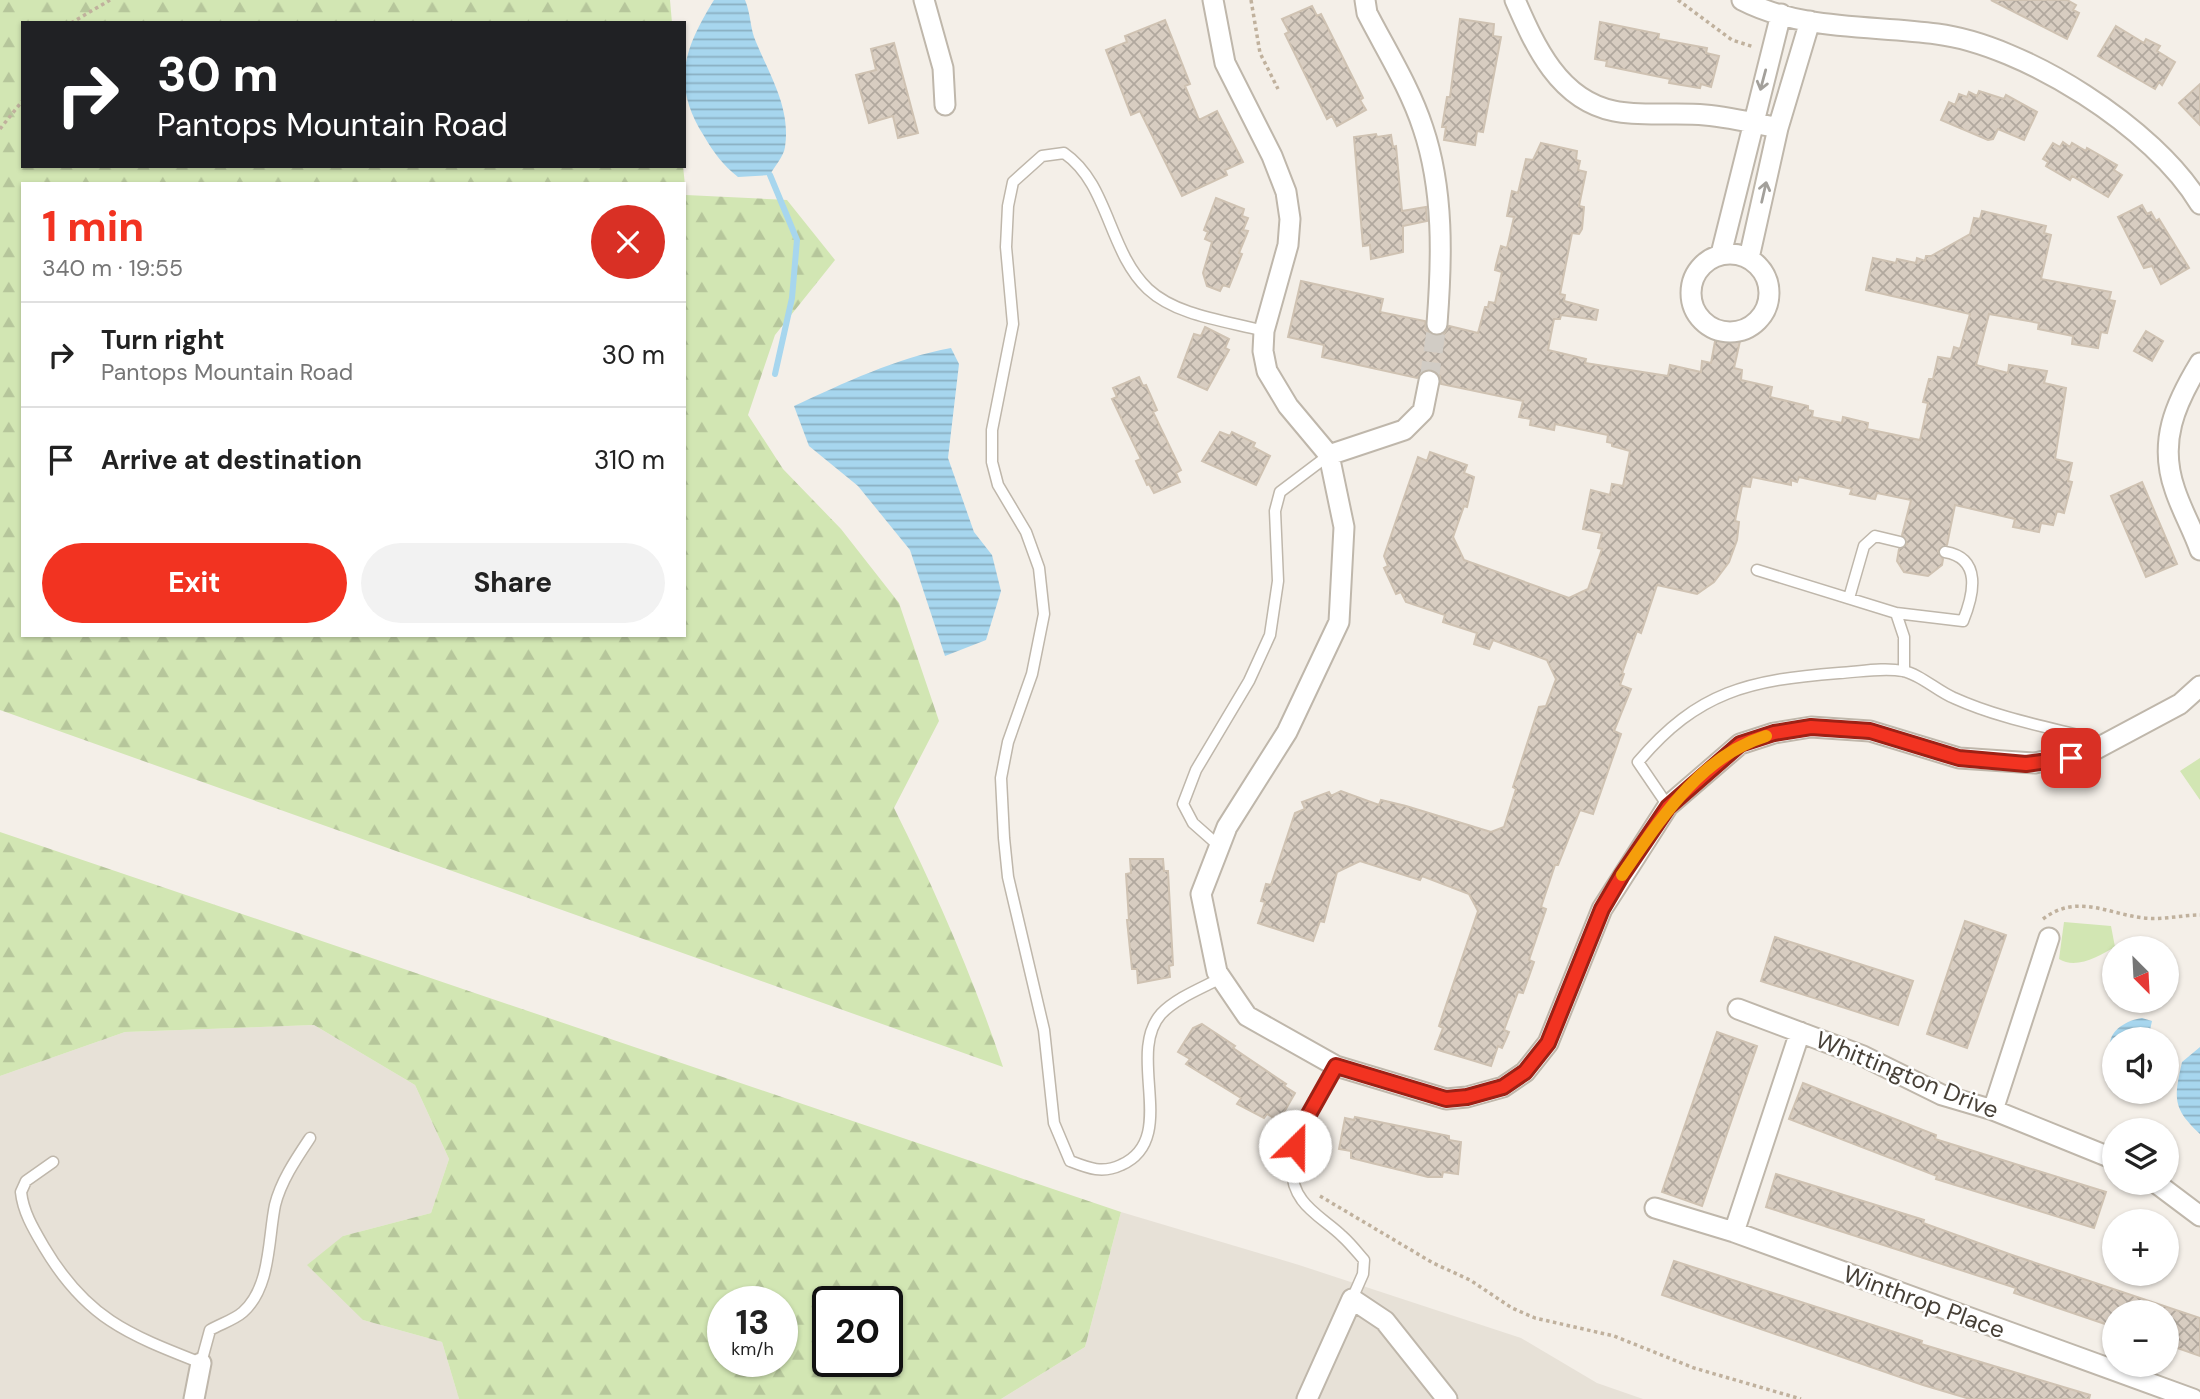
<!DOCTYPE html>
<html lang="en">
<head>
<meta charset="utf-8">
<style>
  body { margin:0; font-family:"DM Sans",sans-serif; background:#f2f2f2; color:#222; height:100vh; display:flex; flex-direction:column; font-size:26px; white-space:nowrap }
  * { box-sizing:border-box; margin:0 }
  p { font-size:23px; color:#767676 }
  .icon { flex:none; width:38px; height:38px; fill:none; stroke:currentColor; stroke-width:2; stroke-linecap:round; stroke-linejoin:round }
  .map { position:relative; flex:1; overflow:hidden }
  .panel { position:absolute; left:21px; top:182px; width:665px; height:455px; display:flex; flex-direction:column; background:#fff; border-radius:0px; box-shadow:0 2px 5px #0004 }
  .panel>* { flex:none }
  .guide { position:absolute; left:21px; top:21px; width:665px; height:147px; border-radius:0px; box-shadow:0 2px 5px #0004; background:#202124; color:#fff; overflow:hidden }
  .needle { width:46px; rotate:156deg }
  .tools { position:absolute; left:2102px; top:936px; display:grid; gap:14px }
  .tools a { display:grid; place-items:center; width:77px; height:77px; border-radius:50%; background:#fff; box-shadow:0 2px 5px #0004; font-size:35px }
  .speed { position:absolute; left:707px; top:1286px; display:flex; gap:14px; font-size:35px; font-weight:700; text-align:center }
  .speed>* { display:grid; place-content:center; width:91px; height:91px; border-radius:50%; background:#fff; box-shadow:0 2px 5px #0004; line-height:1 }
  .speed small { font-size:18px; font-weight:400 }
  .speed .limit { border:4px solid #111; border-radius:10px; background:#fff; color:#111 }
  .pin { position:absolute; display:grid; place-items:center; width:60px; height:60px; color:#fff; margin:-30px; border-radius:14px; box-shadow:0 4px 10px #0006 }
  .me { position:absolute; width:77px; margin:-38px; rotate:23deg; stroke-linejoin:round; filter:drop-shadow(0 0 5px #0008) }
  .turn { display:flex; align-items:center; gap:24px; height:147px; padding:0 21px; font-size:32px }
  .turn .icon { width:91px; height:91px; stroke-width:2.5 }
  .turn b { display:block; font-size:49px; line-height:60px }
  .round { display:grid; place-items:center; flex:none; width:74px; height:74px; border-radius:37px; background:#f2f2f2 }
  .head { display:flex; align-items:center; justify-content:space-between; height:119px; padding:0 21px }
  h1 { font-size:42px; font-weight:700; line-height:52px; color:#f23321 }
  .cta { display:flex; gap:14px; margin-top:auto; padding:14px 21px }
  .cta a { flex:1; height:80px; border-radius:42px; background:#f23321; color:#fff; font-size:28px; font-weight:700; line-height:80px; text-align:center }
  .cta a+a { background:#f2f2f2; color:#222 }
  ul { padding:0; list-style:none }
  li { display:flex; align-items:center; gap:21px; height:105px; padding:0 21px; border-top:2px solid #e0e0e0 }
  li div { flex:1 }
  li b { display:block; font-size:26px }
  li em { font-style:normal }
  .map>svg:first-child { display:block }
  .residential { fill:#e7e1d7 }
  .green { fill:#d2e6b3 }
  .forest { fill:url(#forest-firs); fill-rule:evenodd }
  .water { fill:url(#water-rules) }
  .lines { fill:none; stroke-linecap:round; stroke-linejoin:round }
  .stream { stroke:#a7d6ee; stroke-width:6 }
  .building { fill:url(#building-cross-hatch); stroke:#cfc2b2; stroke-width:2 }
  .street-tunnel { stroke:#d1ccc5; stroke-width:19; stroke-dasharray:19 10; stroke-linecap:butt }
  .lane-casing { stroke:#bfb7ab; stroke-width:13 }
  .street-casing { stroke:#bfb7ab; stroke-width:23 }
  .path { stroke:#c0b19d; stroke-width:3.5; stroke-dasharray:3.5 3.5; stroke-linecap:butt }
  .lane { stroke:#fff; stroke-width:10 }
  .street { stroke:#fff; stroke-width:19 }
  .oneway { stroke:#a3a09b }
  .route-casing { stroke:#9d2115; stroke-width:18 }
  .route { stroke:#f23321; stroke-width:12 }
  .slow { stroke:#f59e0b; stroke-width:12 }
  .labels { text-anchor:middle; stroke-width:5; stroke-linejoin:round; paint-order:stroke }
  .street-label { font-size:24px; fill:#474037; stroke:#fff }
</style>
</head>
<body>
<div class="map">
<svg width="2200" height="1399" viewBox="0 0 2200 1399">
  <defs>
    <pattern id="forest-firs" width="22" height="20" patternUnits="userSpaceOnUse" patternTransform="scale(1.75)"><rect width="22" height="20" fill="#d2e6b3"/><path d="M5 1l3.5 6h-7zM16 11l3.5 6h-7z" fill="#b6c69b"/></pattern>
    <pattern id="water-rules" width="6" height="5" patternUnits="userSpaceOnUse" patternTransform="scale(1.75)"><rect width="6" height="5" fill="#a7d6ee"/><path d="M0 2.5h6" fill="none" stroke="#8aafc2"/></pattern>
    <pattern id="building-cross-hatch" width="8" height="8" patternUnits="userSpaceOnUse" patternTransform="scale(1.75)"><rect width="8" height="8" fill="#d8cdc1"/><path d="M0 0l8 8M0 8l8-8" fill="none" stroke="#b1a89e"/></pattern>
  </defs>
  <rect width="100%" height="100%" fill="#f4efe8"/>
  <!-- residential -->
  <path class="residential" d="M314 1025 415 1085 449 1159 431 1213 343 1236 363 1320 442 1342 459 1399H0V1076L125 1032Z
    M1121 1212 1299 1265 1521 1338 1597 1383 1643 1399H1001L1085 1347Z"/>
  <!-- green -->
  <path class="green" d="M2200 758V800L2180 771Z
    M2064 922 2111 926 2115 947C2099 956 2076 970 2059 959Z"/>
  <!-- forest -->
  <path class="forest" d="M0 0H670L672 23H23V166H683L686 195 787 200 835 260 775 335 748 415 783 469 841 529 899 603 939 721 894 808C936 892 973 977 1003 1067L0 710ZM23 184H684V635H23Z
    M0 832 1121 1212 1085 1347 1001 1399H459L442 1342 363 1320 307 1265 343 1236 431 1213 449 1159 415 1085 314 1025 125 1032 0 1076ZM723 1302H782V1362H723ZM828 1302H887V1362H828Z"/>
  <!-- water -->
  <path class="water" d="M714 0H745C751 14 750 29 756 42 770 76 791 108 785 147 784 156 774 167 770 175L738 177C723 165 714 153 704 136 671 84 684 49 714 0Z
    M951 348 959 364 948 458 974 532 992 555 1001 591 986 640 945 656 910 550 858 486 809 446 794 406C844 383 896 358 951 348Z
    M2142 1018 2152 1021 2148 1039 2114 1040V1058C2101 1036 2122 1021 2142 1018Z
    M2200 1047V1134C2172 1108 2174 1098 2182 1062Z"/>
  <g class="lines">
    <!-- stream -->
    <path class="stream" d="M770 175 797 240 792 298 775 374"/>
  </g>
  <!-- building -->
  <path class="building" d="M1991 0H2067L2076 5 2073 10 2079 13 2067 39Z
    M1312 6 1317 16 1321 14 1363 98 1360 100 1366 110 1337 126 1332 116 1327 119 1285 34 1289 32 1282 19Z
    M1460 19 1494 24 1493 36 1501 37 1483 132 1477 131 1475 145 1444 140 1446 127H1442L1447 97H1450Z
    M1165 20 1190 84 1185 86 1199 120 1217 111 1243 162 1225 170 1227 175 1182 196 1140 111 1131 115 1106 50 1127 42 1125 36Z
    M1600 22 1659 34 1658 39 1707 48 1706 53 1719 56 1711 87 1701 84 1700 88 1669 83 1670 79 1606 66 1607 61 1595 59Z
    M2116 26 2144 43 2146 39 2160 46 2157 51 2175 62 2162 85 2159 82 2155 89 2098 56Z
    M894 43 918 133 898 138 893 116 869 123 856 75 876 70 871 49Z
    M2200 84V125L2179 103Z
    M1979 91 2004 99 2006 95 2037 112 2024 140 1998 129 1993 139 1988 140 1941 120 1949 102 1955 105 1959 94 1967 97 1969 92 1977 96Z
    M1376 134 1377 137 1391 135 1393 147 1396 146 1402 211 1426 207 1427 221 1403 226V252L1371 259 1370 245 1363 246 1354 137Z
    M2063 142 2070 147 2072 143 2086 151 2087 148 2117 165 2114 170 2122 175 2108 197 2072 176 2070 180 2046 166 2048 162 2043 159 2053 143 2060 147Z
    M1541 143 1577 151 1576 160 1580 161 1578 170 1586 172 1579 206 1584 207 1582 229 1579 234 1572 233 1560 294 1565 295 1564 301 1598 310 1596 320 1561 315 1560 319H1554L1548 350 1586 359 1585 363 1668 376 1670 365 1701 372 1702 361 1711 363 1716 336 1740 341 1734 368 1742 370 1741 380 1772 387 1770 397 1808 406V410L1813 411 1812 417 1842 423 1843 417 1868 423 1867 429 1920 440 1928 403 1923 402 1929 379H1933L1938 357 1951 359 1954 347 1960 349 1970 314 1866 290 1873 258 1896 263 1897 259 1916 263 1917 258 1925 261 1926 256H1931L1970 234 1974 218 1980 219 1982 211 2046 226 2044 233 2051 235 2041 279 2111 292 2109 300 2115 301 2107 333 2101 332 2098 348 2072 344 2073 336 2038 329 2039 323 1989 314 1976 365 2008 373 2009 365 2047 371 2044 383 2066 388 2055 459 2072 463 2068 481 2072 482 2064 513 2057 511 2053 525 2041 523 2039 532 2013 527 2015 519 1955 505 1947 545 1938 551 1943 559 1942 565 1928 576 1904 572 1897 561 1899 549 1907 544 1902 535 1911 500 1877 493 1875 499 1869 498 1850 494 1852 489 1799 477 1797 482 1791 480V485L1752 477 1750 487 1742 486 1735 521 1739 522 1737 540 1729 562 1714 582 1697 594 1657 585 1641 633 1637 631 1622 673 1624 674 1620 685 1631 689 1614 731 1621 734 1593 814 1580 810 1558 865H1555L1541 907 1546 909 1529 960 1534 962 1523 993 1518 992 1504 1030 1509 1032 1502 1048 1498 1046 1491 1066 1435 1049 1443 1028 1439 1026 1478 911 1469 894 1422 876 1420 880 1360 861 1337 872 1324 922 1320 921 1313 941 1258 923 1265 902 1261 901 1266 884 1271 885 1295 813 1305 809 1302 802 1329 792 1331 796 1341 791 1379 805 1381 800 1406 806 1491 832 1504 827 1516 789 1513 787 1539 707 1546 706 1556 679 1547 660 1493 640 1489 649 1474 644 1477 633 1443 622 1445 615 1406 602 1401 592 1396 594 1384 568 1388 566 1384 556 1418 457 1427 461 1430 452 1467 465 1464 473 1474 477 1467 507 1464 506 1453 537 1464 560 1569 598 1588 589 1602 549 1598 548 1602 533 1583 529 1591 490 1610 495 1612 484 1623 486 1630 451 1612 446V443L1607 442 1608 435 1555 424 1554 430 1530 425 1531 419 1519 417 1523 401 1441 384 1440 376 1432 369 1424 370 1417 378 1322 357 1324 345 1288 337 1301 281 1383 299 1380 312 1425 321 1426 330 1435 336 1443 335 1449 326 1478 333 1485 307H1488L1489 302 1495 303 1502 272 1495 270 1496 265 1501 246 1507 248 1514 217 1507 216 1512 191 1518 193 1526 159 1533 160Z
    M1216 198 1244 209 1242 216 1248 218 1243 230 1248 231 1239 253 1242 254 1229 287 1223 285 1220 291 1207 286 1203 273 1212 242 1205 239 1208 232 1204 230Z
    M2142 205 2147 214 2151 212 2156 221 2159 219 2189 268 2161 284 2152 266 2144 268 2118 217Z
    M1205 327 1229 339 1225 348 1229 350 1207 390 1178 377 1194 334 1201 336Z
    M2146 331 2163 341 2152 361 2134 351Z
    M1139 377 1143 386 1146 385 1157 410 1153 412 1181 470 1176 473 1180 482 1154 493 1149 484 1147 485 1136 461 1141 459 1112 399 1117 397 1113 388Z
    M1220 432 1230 436 1232 432 1255 443 1253 447 1270 456 1256 485 1202 461Z
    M2142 482 2177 564 2146 577 2111 496Z
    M1130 859H1163L1164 871H1168L1173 965 1169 966 1170 977 1138 983 1137 969H1132L1127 920H1129L1126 874 1131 873Z
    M1965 921 2006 935 1967 1048 1927 1034Z
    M1775 937 1913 981 1898 1025 1761 981Z
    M1202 1024 1235 1046 1233 1048 1286 1084 1284 1086 1295 1093 1279 1121 1267 1114 1264 1118 1237 1104 1241 1098 1186 1064 1190 1059 1178 1052 1193 1028Z
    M1717 1032 1757 1046 1702 1206 1662 1192Z
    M1803 1083 1936 1135 1935 1139 2106 1192 2094 1228 1936 1179 1937 1176 1789 1119Z
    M1355 1117 1449 1136V1140L1461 1142 1458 1174 1443 1172 1442 1177H1428L1351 1158V1151L1339 1149 1345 1118 1354 1120Z
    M1776 1174 1924 1220 1923 1223 2012 1255 2200 1318V1356L2166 1344V1312H2114V1327L2014 1293 2016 1288 1766 1207Z
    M1674 1261 1922 1341 1921 1344 2090 1395 2089 1399H1970L1923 1385 1662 1295Z"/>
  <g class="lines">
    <!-- street-tunnel -->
    <path class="street-tunnel" d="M1429 381 1437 324"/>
    <!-- lane casing -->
    <g class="lane-casing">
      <path id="lane" d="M1757 570 1896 613 1904 637V671
        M1849 598 1864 546 1875 536 1900 542
        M1896 613 1963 621C1974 594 1982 558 1945 552
        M1668 806 1638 762C1698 691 1749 680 1839 673 1859 672 1883 667 1903 671 1920 674 1937 691 1954 698 1996 717 2042 726 2086 737L2094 750
        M1219 846 1193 823 1183 804 1196 770 1249 681 1270 635 1278 581 1275 511 1280 492 1329 455
        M1221 978C1202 988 1176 998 1161 1014 1125 1055 1180 1139 1121 1165 1102 1174 1088 1168 1070 1161L1054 1123 1044 1030 1008 877 1004 838 1001 778 1008 742 1032 674 1044 614 1039 568 1026 532 998 485 992 462V430L1013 324 1006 247 1008 206 1013 182 1042 156 1064 153C1109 184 1108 251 1148 289 1177 316 1227 321 1264 331
        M1336 1066C1316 1101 1272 1160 1302 1200 1312 1214 1330 1224 1342 1236 1350 1243 1357 1252 1364 1260L1363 1274 1352 1299
        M53 1162 26 1181 21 1192C23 1212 34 1230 44 1247 86 1318 127 1334 201 1363L210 1330C220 1324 234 1320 243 1312 271 1287 268 1239 275 1205 281 1181 296 1159 310 1138"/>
    </g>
    <!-- street casing -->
    <g class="street-casing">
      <path id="street" d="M924 0 943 68 945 105
        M1213 0 1225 63 1272 156 1286 192 1290 219 1288 245 1264 331 1263 351 1267 371 1288 406 1329 455 1344 527 1339 622 1287 732 1227 827 1201 894 1217 972 1247 1016 1336 1066 1446 1099 1467 1097 1503 1087 1525 1072 1548 1043 1602 909 1668 806 1740 744 1774 733 1811 727 1870 731 1959 758 2035 763 2094 750 2180 704 2200 686
        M1365 0 1367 13C1386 50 1410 88 1423 128 1444 190 1442 259 1437 324
        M1515 0C1535 46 1559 100 1614 111 1643 117 1675 112 1705 115 1729 117 1754 123 1778 128
        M1742 0C1802 31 1872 25 1937 34 2024 45 2155 128 2200 204
        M1721 254 1781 14
        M1691 293a39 39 0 1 1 78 0a39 39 0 1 1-78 0Z
        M1749 258 1778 128 1810 21
        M2200 363C2175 404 2158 442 2175 490 2182 511 2193 530 2200 550
        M1329 455 1404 430 1423 411 1429 381
        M1738 1009 1863 1056 1942 1095 1993 1110 2114 1159
        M1993 1110 2049 938
        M2156 1183 2200 1216
        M1655 1208 1734 1232 2193 1399
        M1734 1232 1800 1032
        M194 1399 201 1363
        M1307 1399 1352 1299 1385 1321 1447 1399"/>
    </g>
    <!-- path -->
    <path class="path" d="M1251 0 1260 53 1278 89
      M1678 0 1732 40 1754 47
      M71 23 110 0
      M0 129 23 100
      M2043 919C2077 893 2108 914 2144 918 2163 920 2182 915 2200 915
      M1320 1196 1433 1263 1470 1280 1512 1308 1535 1318 1614 1336 1694 1368 1801 1399"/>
    <!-- lane -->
    <use href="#lane" class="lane"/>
    <!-- street -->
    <use href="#street" class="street"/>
  </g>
  <!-- one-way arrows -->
  <defs><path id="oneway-shaft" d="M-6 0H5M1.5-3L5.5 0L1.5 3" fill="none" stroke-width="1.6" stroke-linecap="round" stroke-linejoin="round" transform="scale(1.75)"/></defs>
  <g class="oneway">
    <use href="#oneway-shaft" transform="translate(1763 80) rotate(105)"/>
    <use href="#oneway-shaft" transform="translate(1764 192) rotate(-77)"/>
  </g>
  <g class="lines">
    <!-- route casing -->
    <g class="route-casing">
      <path id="route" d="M1295 1146 1299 1132 1336 1066 1446 1099 1467 1097 1503 1087 1525 1072 1548 1043 1602 909 1622 875 1668 807 1740 744 1774 733 1811 727 1870 731 1959 758 2026 764 2071 758"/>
    </g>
    <!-- route -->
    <use href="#route" class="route"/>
    <!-- slow -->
    <path class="slow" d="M1622 875C1660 820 1699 757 1766 736"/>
  </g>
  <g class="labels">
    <!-- street labels -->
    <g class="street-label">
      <text transform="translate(1907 1075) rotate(22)" y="8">Whittington Drive</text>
      <text transform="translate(1924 1302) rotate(20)" y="8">Winthrop Place</text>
    </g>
  </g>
</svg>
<div class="tools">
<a><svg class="needle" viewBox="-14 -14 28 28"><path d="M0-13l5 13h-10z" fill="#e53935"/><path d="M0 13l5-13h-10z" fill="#767676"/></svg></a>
<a><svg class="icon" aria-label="sound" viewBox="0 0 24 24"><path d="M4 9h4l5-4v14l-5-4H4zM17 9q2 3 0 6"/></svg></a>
<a><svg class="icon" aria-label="layers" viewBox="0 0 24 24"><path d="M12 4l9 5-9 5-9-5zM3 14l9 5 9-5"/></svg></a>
<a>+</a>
<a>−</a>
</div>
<div class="speed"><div>13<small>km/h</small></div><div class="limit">20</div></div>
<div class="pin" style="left:2071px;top:758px;background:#d93025"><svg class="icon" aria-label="arrive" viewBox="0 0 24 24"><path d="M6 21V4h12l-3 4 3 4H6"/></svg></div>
<svg class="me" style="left:1295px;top:1146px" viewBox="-20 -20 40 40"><circle r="19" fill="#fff"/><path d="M0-13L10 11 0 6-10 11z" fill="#f23321"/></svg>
<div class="guide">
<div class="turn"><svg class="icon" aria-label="right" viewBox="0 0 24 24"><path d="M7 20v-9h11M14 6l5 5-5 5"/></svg><div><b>30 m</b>Pantops Mountain Road</div></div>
</div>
<section class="panel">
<div class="head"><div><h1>1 min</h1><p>340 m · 19:55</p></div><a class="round" style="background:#d93025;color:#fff"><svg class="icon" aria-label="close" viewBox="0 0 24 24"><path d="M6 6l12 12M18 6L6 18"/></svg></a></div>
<ul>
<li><svg class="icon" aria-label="right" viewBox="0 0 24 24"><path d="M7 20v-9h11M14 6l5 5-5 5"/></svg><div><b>Turn right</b><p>Pantops Mountain Road</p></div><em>30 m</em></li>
<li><svg class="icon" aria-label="arrive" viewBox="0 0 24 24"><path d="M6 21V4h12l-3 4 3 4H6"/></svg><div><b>Arrive at destination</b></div><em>310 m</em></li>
</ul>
<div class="cta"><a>Exit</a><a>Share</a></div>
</section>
</div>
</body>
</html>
